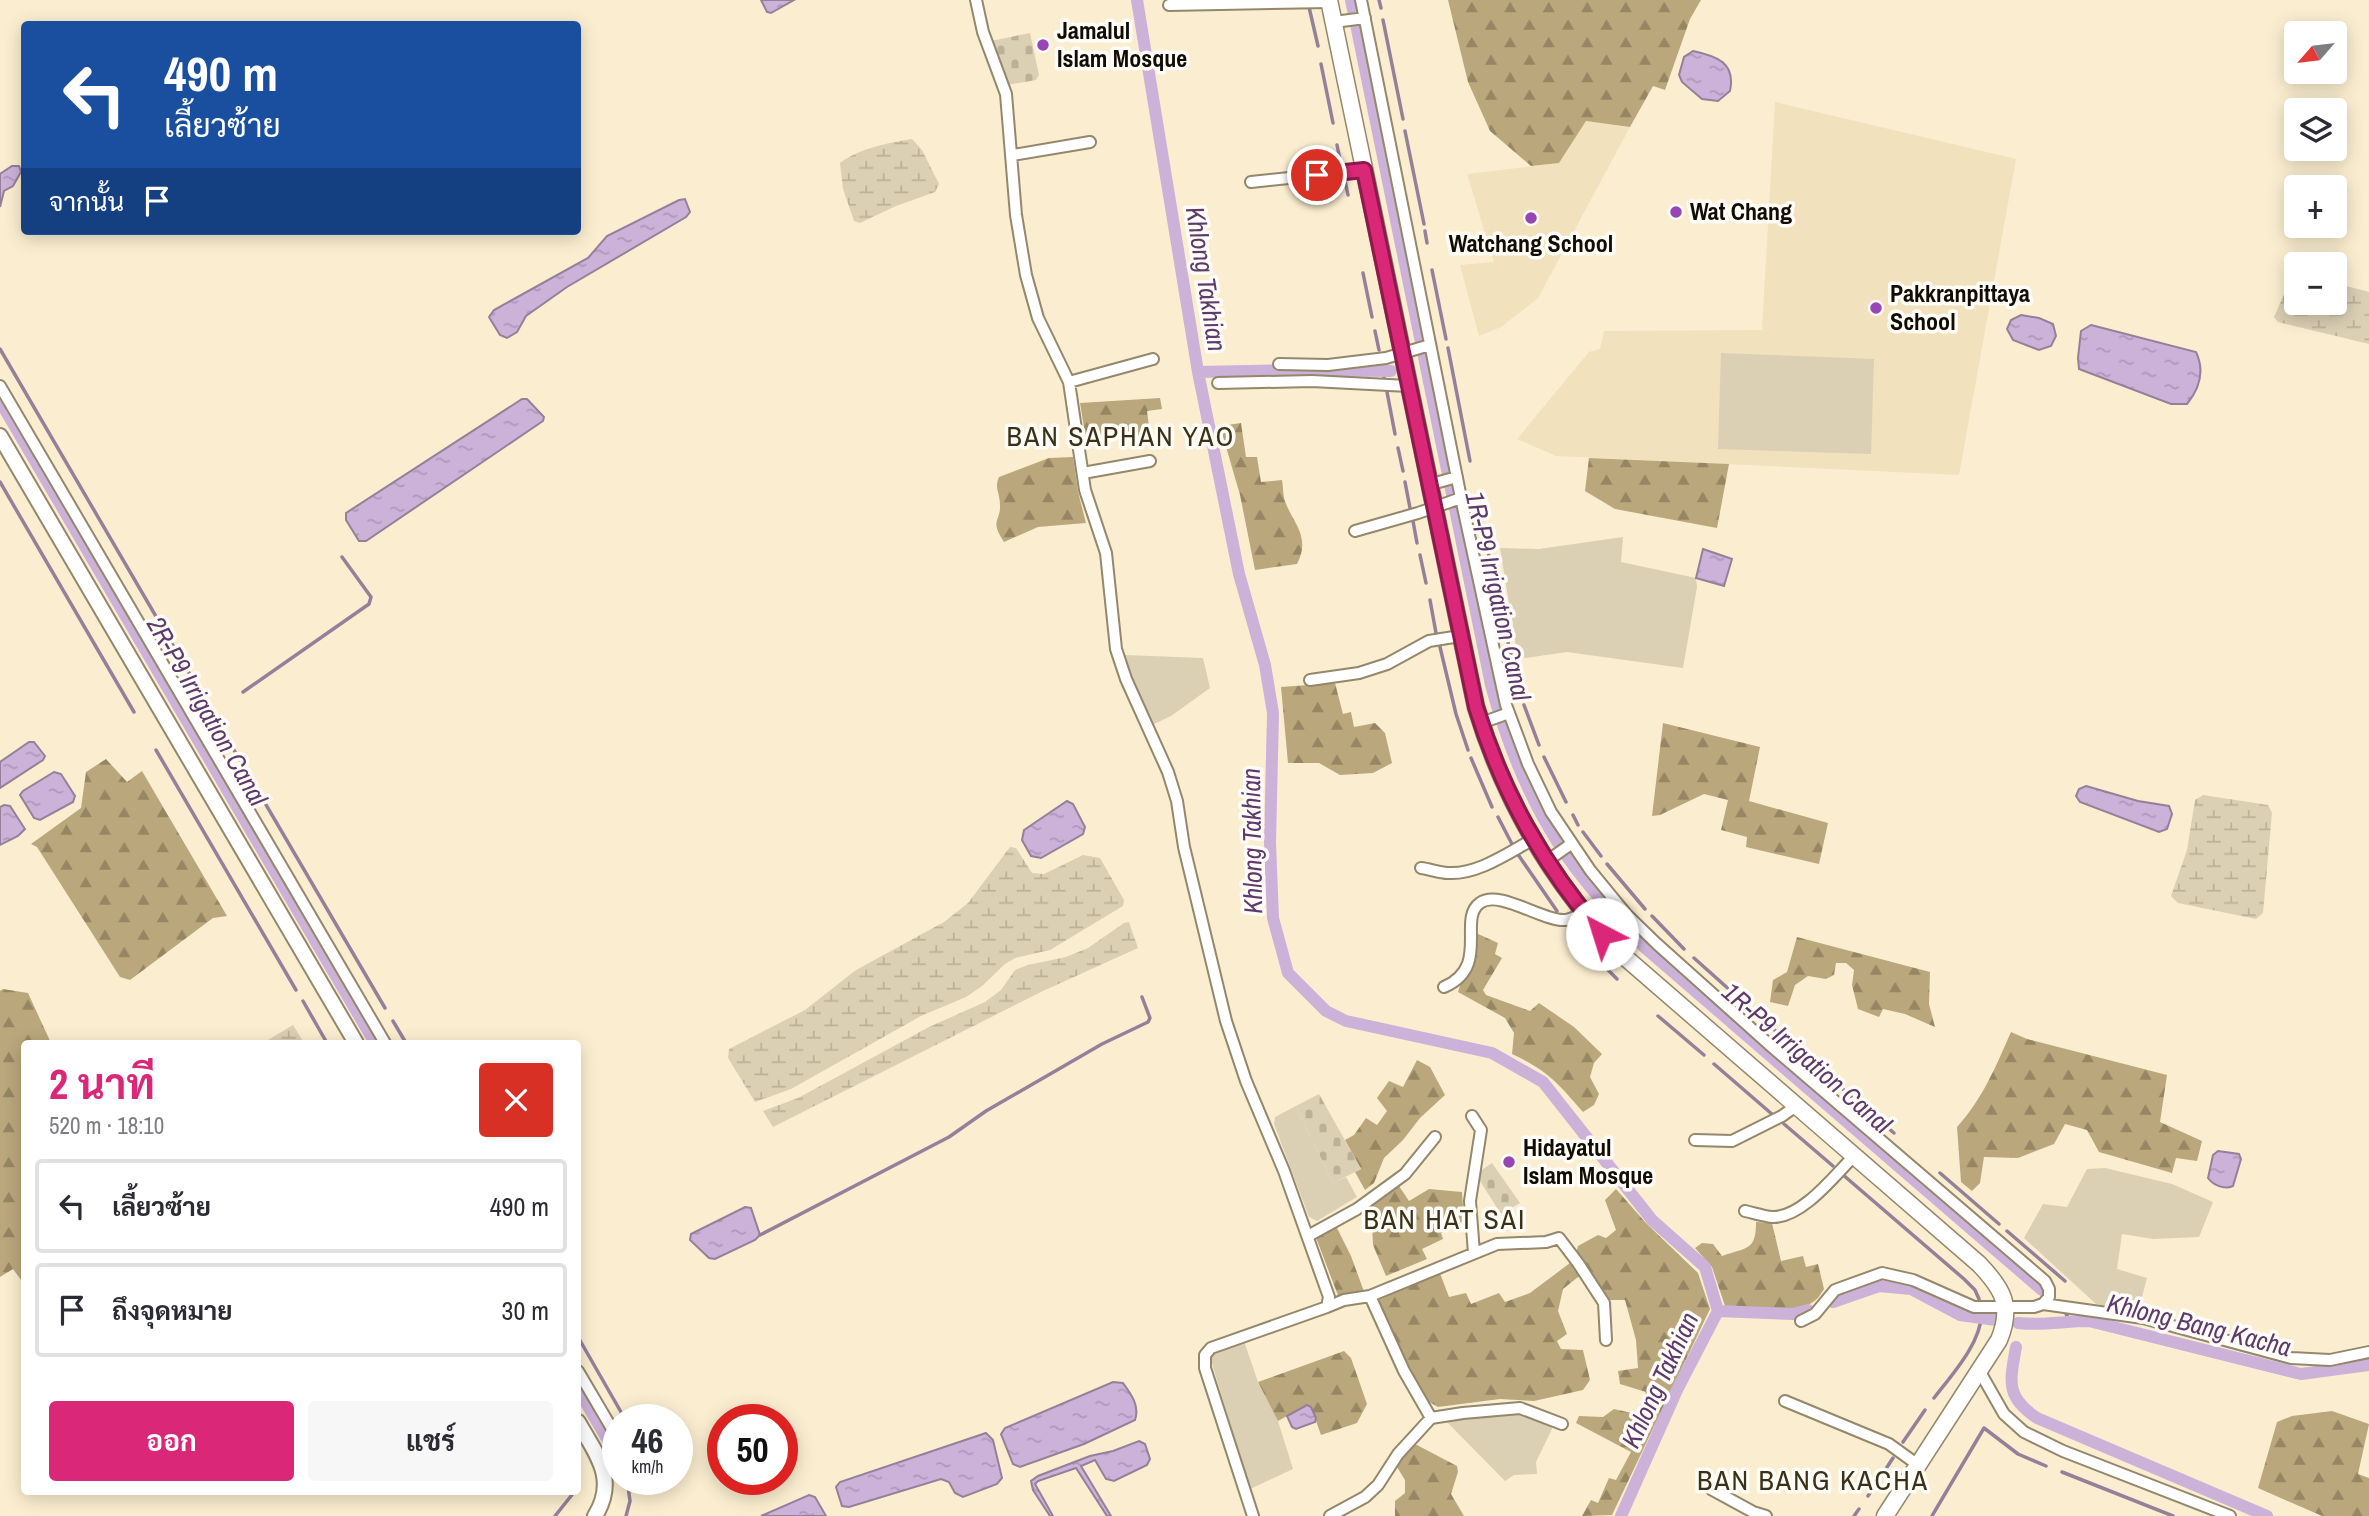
<!DOCTYPE html>
<html lang="th">
<head>
<meta charset="utf-8">
<style>
  body { margin:0; font-family:"Archivo Narrow",Sarabun,sans-serif; background:#f7f7f7; color:#2b2b33; height:100vh; display:flex; flex-direction:column; font-size:26px; white-space:nowrap }
  * { box-sizing:border-box; margin:0 }
  p { font-size:23px; color:#7c7c81 }
  .icon { flex:none; width:38px; height:38px; fill:none; stroke:currentColor; stroke-width:2; stroke-linecap:round; stroke-linejoin:round }
  .map { position:relative; flex:1; overflow:hidden }
  .sheet { position:absolute; left:21px; top:1040px; width:560px; height:455px; display:flex; flex-direction:column; background:#fff; border-radius:7px; box-shadow:0 4px 18px #0003 }
  .sheet>* { flex:none }
  .top-card { position:absolute; left:21px; top:21px; width:560px; height:214px; border-radius:7px; box-shadow:0 4px 18px #0003; background:#1a4fa0; color:#fff; overflow:hidden }
  .needle { width:46px; rotate:242deg }
  .controls { position:absolute; left:2284px; top:21px; display:grid; gap:14px }
  .controls a { display:grid; place-items:center; width:63px; height:63px; border-radius:7px; background:#fff; box-shadow:0 4px 18px #0003; font-size:35px }
  .speed { position:absolute; left:602px; top:1404px; display:flex; gap:14px; font-size:35px; font-weight:700; text-align:center }
  .speed>* { display:grid; place-content:center; width:91px; height:91px; border-radius:50%; background:#fff; box-shadow:0 4px 18px #0003; line-height:1 }
  .speed small { font-size:18px; font-weight:400 }
  .speed .limit { border:10px solid #d22; background:#fff; color:#111 }
  .pin { position:absolute; display:grid; place-items:center; width:60px; height:60px; color:#fff; margin:-30px; border:4px solid #fff; border-radius:50%; box-shadow:0 2px 7px #0007 }
  .me { position:absolute; width:77px; margin:-38px; rotate:320deg; stroke-linejoin:round; filter:drop-shadow(0 0 5px #0008) }
  .turn { display:flex; align-items:center; gap:24px; height:147px; padding:0 28px; font-size:32px }
  .turn .icon { width:91px; height:91px; stroke-width:2.5 }
  .turn b { display:block; font-size:49px; line-height:60px }
  .then { display:flex; align-items:center; height:66px; padding:0 28px; background:#0003; gap:14px; font-size:26px }
  .round { display:grid; place-items:center; flex:none; width:74px; height:74px; border-radius:7px; background:#f7f7f7 }
  .overview { display:flex; align-items:center; justify-content:space-between; height:119px; padding:0 28px }
  h1 { font-size:42px; font-weight:700; line-height:52px; color:#db2777 }
  .primary-button { display:flex; gap:14px; margin-top:auto; padding:14px 28px }
  .primary-button a { flex:1; height:80px; border-radius:7px; background:#db2777; color:#fff; font-size:28px; font-weight:700; line-height:80px; text-align:center }
  .primary-button a+a { background:#f7f7f7; color:#2b2b33 }
  ul { padding:0; list-style:none }
  li { display:flex; align-items:center; gap:21px; height:94px; margin:0 14px 10px; padding:0 14px; border:4px solid #e1e1e2; border-radius:7px }
  li div { flex:1 }
  li b { display:block; font-size:26px }
  li em { font-style:normal }
  .map>svg:first-child { display:block }
  .built { fill:#f1e1bc }
  .grass { fill:#dbcfb4 }
  .forest { fill:url(#forest-firs) }
  .wetland { fill:url(#wetland-marsh) }
  .cemetery { fill:url(#cemetery-stones) }
  .water { fill:url(#water-ripples); stroke:#948099; stroke-width:2 }
  .lines { fill:none; stroke-linecap:round; stroke-linejoin:round }
  .stream { stroke:#948099; stroke-width:3.5 }
  .canal { stroke:#ccb1d9; stroke-width:12 }
  .minor-casing { stroke:#93876c; stroke-width:14 }
  .tertiary-casing { stroke:#93876c; stroke-width:18 }
  .secondary-casing { stroke:#93876c; stroke-width:19 }
  .minor { stroke:#fff; stroke-width:10 }
  .tertiary { stroke:#fff; stroke-width:14 }
  .secondary { stroke:#fff; stroke-width:16 }
  .route-casing { stroke:#8e194d; stroke-width:18 }
  .route { stroke:#db2777; stroke-width:12 }
  .poi-dot { fill:#9646b5; stroke:#fefcf6; stroke-width:2.5 }
  .labels { text-anchor:middle; stroke-width:7; stroke-linejoin:round; paint-order:stroke }
  .poi-label { font-size:24px; font-weight:bold; fill:#110d04; stroke:#fefcf6; text-anchor:start }
  .water-label { font-size:26px; font-style:italic; fill:#5d396c; stroke:#fefcf6 }
  .quarter-label { font-size:28px; letter-spacing:2px; fill:#3b3118; stroke:#fefcf6 }
</style>
</head>
<body>
<div class="map">
<svg width="2369" height="1516" viewBox="0 0 2369 1516">
  <defs>
    <pattern id="forest-firs" width="22" height="20" patternUnits="userSpaceOnUse" patternTransform="scale(1.75)"><rect width="22" height="20" fill="#baa77c"/><path d="M5 1l3.5 6h-7zM16 11l3.5 6h-7z" fill="#968663"/></pattern>
    <pattern id="wetland-marsh" width="20" height="14" patternUnits="userSpaceOnUse" patternTransform="scale(1.75)"><rect width="20" height="14" fill="#dbcfb4"/><path d="M1 5h8M5 5V1M11 12h8M15 12V8" fill="none" stroke="#bbb199"/></pattern>
    <pattern id="cemetery-stones" width="16" height="16" patternUnits="userSpaceOnUse" patternTransform="scale(1.75)"><rect width="16" height="16" fill="#dbcfb4"/><path d="M2 7V4a2 2 0 0 1 4 0v3zM10 15v-3a2 2 0 0 1 4 0v3z" fill="#bbb199"/></pattern>
    <pattern id="water-ripples" width="26" height="14" patternUnits="userSpaceOnUse" patternTransform="scale(1.75)"><rect width="26" height="14" fill="#ccb1d9"/><path d="M2 4q2-2 4 0t4 0M15 11q2-2 4 0t4 0" fill="none" stroke="#ae97b9"/></pattern>
  </defs>
  <rect width="100%" height="100%" fill="#fbeed0"/>
  <!-- built -->
  <path class="built" d="M1775 102 2016 159 1959 475 1556 456 1517 439 1589 352 1600 349 1604 331 1762 330Z
    M1586 121 1630 127 1538 298 1501 327 1479 336 1460 265 1494 262 1467 174 1559 163Z"/>
  <!-- grass -->
  <path class="grass" d="M1721 353 1874 359 1871 454 1718 449Z
    M1623 537 1621 562 1696 578 1697 587 1683 668 1567 652 1518 659 1500 548 1539 549Z
    M1124 655 1203 658 1210 688 1171 716 1154 724 1130 673Z
    M1296 1106 1333 1183 1346 1177 1357 1197 1317 1221 1309 1217 1274 1124 1275 1117Z
    M2105 1168 2172 1184 2213 1202 2199 1237 2153 1239 2122 1234 2117 1269 2147 1278 2139 1308 2133 1311 2096 1304 2024 1238 2043 1204 2067 1207 2087 1169Z
    M1243 1338 1258 1382 1278 1421 1293 1469 1250 1489 1210 1357 1216 1347Z
    M1522 1412 1550 1423 1552 1429 1536 1462 1537 1474 1514 1475 1505 1481 1445 1420Z"/>
  <!-- forest -->
  <path class="forest" d="M1448 0H1701L1690 19 1665 90 1653 86 1630 127 1586 121 1559 163 1531 166 1490 131 1468 82Z
    M1160 398 1162 409 1147 411 1150 435 1086 440 1080 403Z
    M1241 423 1246 457H1257L1261 482 1282 480C1283 486 1283 492 1284 498 1291 522 1312 535 1297 564L1255 570 1240 495 1220 426Z
    M1073 457 1078 492 1086 523 1038 527 1004 542C989 520 1001 521 1000 505 1000 493 994 488 999 477L1049 458Z
    M1589 458 1729 464 1717 528 1615 509 1585 491Z
    M1335 683 1343 714 1351 712 1354 727 1375 723 1385 733 1392 763 1373 773 1340 775 1319 763H1288L1281 687Z
    M1663 723 1760 747 1749 801 1828 823 1819 864 1746 847 1747 837 1721 830 1728 800 1704 794 1660 815 1652 816Z
    M106 759 127 782 142 771 227 916 213 918 130 980 120 977 37 847 31 844 81 808 86 772Z
    M1476 933 1498 943 1495 954 1502 958 1483 990 1486 995 1530 1011 1539 1003 1574 1027 1602 1054 1594 1063 1590 1077 1599 1094 1594 1105 1583 1112C1557 1082 1548 1071 1512 1054L1514 1033 1505 1018 1458 992Z
    M1797 937 1930 972 1929 1004 1935 1027 1905 1014 1883 1009 1879 1017 1858 1009 1852 985 1854 970 1846 963H1836L1834 975 1826 979 1808 976 1795 985 1788 1006 1770 1002 1773 980 1787 972Z
    M3 989 28 993 51 1043H24V1284L13 1269 0 1277V991Z
    M2011 1032 2027 1039 2167 1075 2160 1122 2202 1141 2197 1161 2176 1158 2172 1173 2099 1152 2087 1130 2065 1124 2054 1144 2018 1158 1984 1157 1980 1183 1972 1191 1961 1182 1957 1127C1982 1100 1996 1066 2011 1032Z
    M1417 1060 1430 1067 1445 1095 1420 1118 1403 1140 1384 1158 1374 1183 1365 1190 1355 1172 1361 1169 1345 1140 1354 1135 1366 1118 1377 1125 1387 1111 1377 1098 1389 1081 1403 1087Z
    M1397 1183 1409 1201 1429 1189 1462 1192 1464 1221 1441 1233 1443 1239 1422 1249 1427 1259 1386 1276 1373 1245 1372 1224 1365 1205Z
    M1616 1189 1646 1223 1698 1273 1710 1309 1612 1515 1582 1516 1591 1500 1598 1503 1609 1478 1616 1480 1631 1452 1576 1423 1579 1416 1603 1417 1614 1409 1636 1414 1646 1392 1620 1384 1618 1371 1638 1368 1636 1340 1625 1300H1610L1587 1270 1563 1289 1558 1311 1567 1334 1557 1341 1561 1349 1583 1350 1590 1380 1583 1390 1534 1401 1500 1399 1438 1407 1429 1402 1398 1348 1379 1300 1390 1295 1388 1287 1438 1268 1449 1297 1466 1293 1471 1304 1499 1293 1505 1302 1530 1293 1574 1260 1578 1246 1598 1235 1606 1238 1616 1230 1605 1200Z
    M1756 1222 1772 1223 1781 1261 1803 1256 1806 1267 1818 1264 1824 1289C1821 1294 1817 1300 1813 1302 1793 1315 1748 1307 1725 1306L1712 1267 1695 1248 1702 1243 1713 1244 1722 1256C1747 1247 1756 1251 1756 1222Z
    M1335 1224 1351 1256 1366 1297 1342 1306 1315 1235Z
    M1344 1351 1351 1358 1367 1404 1357 1423 1321 1435 1311 1407 1307 1405 1278 1421 1258 1382Z
    M2332 1411 2369 1424 2358 1474 2369 1478V1516H2322L2258 1488 2277 1422 2292 1416Z
    M1409 1445H1417L1457 1466 1458 1472 1451 1494 1464 1516H1395V1501L1405 1493V1480L1397 1467 1400 1455Z"/>
  <!-- wetland -->
  <path class="wetland" d="M912 139 922 150 939 184 935 192 896 206 860 223 854 221 843 189 840 163C860 148 888 143 912 139Z
    M2296 274V303H2334L2335 283 2369 292V344L2278 322 2274 317 2292 276Z
    M2203 795 2268 805 2272 813 2263 913 2256 919 2178 903 2171 896 2187 850 2195 800Z
    M1010 847 1016 848 1032 873 1044 874 1083 855 1100 858 1124 900 1123 906 1050 950 1015 958 1005 964 982 986 966 997 921 1016 791 1089 755 1102 728 1058 729 1049 805 1010 856 970 944 922 968 903Z
    M1129 922 1138 948 1043 991 773 1127 763 1111 798 1098 929 1027 985 1002 1001 990 1015 970 1028 965 1066 957 1088 948 1124 923Z
    M293 1025 304 1043H263Z"/>
  <!-- cemetery -->
  <path class="cemetery" d="M1030 33 1039 75 1036 80 1007 85 991 41Z
    M1319 1094 1361 1169 1333 1183 1296 1106Z
    M1492 1163 1520 1203 1501 1214 1478 1178 1480 1171Z"/>
  <!-- water -->
  <path class="water" d="M761 0H794L771 13 767 12Z
    M1693 51C1717 56 1736 63 1730 91L1718 101 1702 99 1682 82 1679 75 1684 57Z
    M12 166H19L21 172 13 186 4 191 0 207V174Z
    M685 199 690 212 686 217 567 287 526 316 517 332 507 338 500 335 489 317 494 310 588 258 607 236 679 200Z
    M2021 315 2039 318 2053 324 2056 336 2051 346 2039 350 2013 340 2007 329 2011 320Z
    M2091 325 2196 352C2205 371 2200 388 2187 404H2171L2079 369 2078 358 2081 331Z
    M522 399H527L544 417 543 421 366 541H359L346 520V513Z
    M1703 549 1732 559 1724 586 1696 578Z
    M29 742H34L45 756 43 760 0 788V762Z
    M54 772 61 774 75 796 73 802 40 820 34 818 20 795 23 791Z
    M2086 786 2138 801 2169 806 2172 814 2167 829 2159 832 2080 802 2076 796 2079 789Z
    M1067 801 1073 804 1085 827 1083 834 1041 858 1031 856 1022 840 1024 830Z
    M4 805 10 806 25 829 18 836 0 845V807Z
    M2218 1151 2239 1154 2241 1159 2233 1186C2224 1190 2213 1185 2208 1178L2213 1155Z
    M745 1207 751 1208 760 1235 755 1240 715 1259 709 1258 690 1240 691 1234Z
    M1113 1382 1123 1383C1131 1394 1140 1406 1135 1420L1084 1444 1020 1467 1013 1464 1001 1434 1005 1428Z
    M1307 1405 1311 1407 1316 1418 1315 1422 1296 1429 1292 1427 1287 1416Z
    M986 1433 993 1440 1002 1478 997 1484 963 1497 955 1493 949 1482 941 1479 849 1507 842 1506 836 1487 840 1482Z
    M1139 1441 1145 1444 1150 1459 1147 1465 1114 1481 1106 1479 1095 1460 1081 1466 1111 1516H1107L1076 1468 1038 1481 1035 1484 1053 1516H1050L1033 1490 1031 1481 1038 1476 1090 1456 1113 1451Z
    M809 1495 815 1497 826 1516H761Z"/>
  <g class="lines">
    <!-- stream -->
    <path class="stream" d="M1379 0 1381 8
      M1309 7 1318 46
      M1383 20 1403 119
      M1321 64 1333 123
      M1405 131 1424 224
      M1337 145 1341 164
      M1344 176 1348 195
      M1425 231 1427 243
      M1432 270 1446 339
      M1363 273 1372 317
      M1375 331 1379 350
      M1448 348 1470 461
      M0 349 210 709
      M1381 364 1384 377
      M1387 392 1395 434
      M1398 448 1403 471
      M0 482 134 712
      M1405 482 1410 508
      M1477 496 1496 592 1521 696
      M1413 521 1417 543
      M1420 555 1426 583
      M1430 600 1436 633
      M1440 647 1456 714 1468 750
      M243 692 369 604 371 597 342 557
      M1524 705 1539 745
      M214 716 385 1008
      M156 750 296 990
      M1544 757 1566 802
      M1471 758 1492 807
      M1573 815 1578 825
      M1498 817 1513 846
      M1583 832 1601 856
      M1517 853 1557 911
      M1607 864 1645 909
      M1652 916 1684 949
      M1569 927 1579 939
      M1589 949 1598 960
      M1694 958 1779 1034
      M1606 968 1617 979
      M303 1001 327 1043
      M1658 1016 1704 1055
      M393 1021 406 1043
      M1789 1042 1853 1098
      M1714 1064 1773 1115
      M1866 1109 1894 1133
      M1784 1124 1833 1166
      M1940 1173 1999 1224
      M1842 1174 1964 1279 1975 1290 1979 1299
      M2007 1231 2065 1281
      M760 1235 949 1137 986 1111 1102 1044 1148 1022 1150 1018 1142 997
      M2064 1310 2070 1321
      M578 1337 625 1419
      M1934 1398C1950 1377 1983 1341 1981 1313
      M1903 1442 1925 1410
      M2062 1472 2173 1516
      M578 1478V1483
      M1868 1496 1893 1458
      M555 1516 575 1491
      M626 1516 630 1501 627 1479
      M1854 1516 1859 1509
      M1932 1516 1984 1428 2018 1454 2046 1466"/>
    <!-- canal -->
    <path class="canal" d="M1137 0 1198 372 1239 574 1265 665 1273 713 1270 843 1273 918 1288 973 1326 1011 1346 1021 1492 1053 1543 1082 1652 1220 1705 1267 1718 1311 1677 1390 1621 1516
      M1351 0 1491 685C1506 741 1527 794 1558 843 1582 881 1614 915 1644 947L2042 1290
      M1198 372 1293 370 1391 371
      M0 401 375 1043
      M1833 1302 1879 1286 1911 1289 1960 1315 1996 1320
      M1718 1311 1793 1314 1808 1310
      M2018 1323C2042 1326 2065 1321 2089 1321L2301 1374 2369 1365
      M2016 1347C2010 1381 2005 1397 2037 1418L2267 1516
      M578 1389 618 1458"/>
    <!-- minor casing -->
    <g class="minor-casing">
      <path id="minor" d="M976 0 983 32 1006 94 1016 215 1026 275 1038 318 1069 382 1085 490 1106 553 1116 649 1126 679 1168 772 1177 801 1184 847 1226 1021 1246 1081 1284 1171 1329 1297 1327 1307 1211 1348 1205 1355V1368L1253 1516
        M1361 0 1461 498 1506 705 1528 764 1551 812 1590 870 1626 914 1657 944 1772 1047 2045 1281 2049 1289V1297L2043 1304 2034 1307H1974L1913 1280 1882 1273 1835 1290 1815 1314 1801 1321
        M1169 5 1329 2
        M1334 22 1365 18
        M1013 155 1090 142
        M1251 182 1364 170
        M1279 364 1328 365 1386 358 1430 345
        M1069 382 1153 359
        M1218 383 1312 381 1408 386
        M0 386 385 1043
        M1083 473 1150 461
        M1428 485 1457 477
        M1355 531 1418 513 1461 498
        M1310 680 1359 673 1387 664 1429 641 1460 636
        M1481 723 1509 713
        M1547 861 1571 844
        M1421 868C1430 869 1439 873 1448 873 1477 875 1508 853 1532 840
        M1444 987C1491 967 1457 919 1480 903 1498 889 1541 920 1563 920 1570 921 1577 915 1583 912
        M1472 1116 1481 1130 1470 1201 1474 1253
        M1695 1140 1732 1141 1782 1116 1796 1106
        M1745 1211C1754 1213 1763 1216 1772 1217 1802 1218 1834 1176 1854 1156
        M1308 1236 1357 1209 1405 1174 1435 1137
        M1370 1296 1404 1371 1431 1418
        M2043 1304 2143 1318 2291 1358 2330 1360 2369 1352
        M1327 1307 1344 1300 1370 1296 1497 1244 1546 1242 1559 1238 1578 1263 1604 1303 1606 1340
        M578 1371 618 1439
        M1980 1372 2004 1414 2024 1432 2063 1451 2230 1516
        M1785 1401 1889 1444 1918 1465
        M1711 1489 1753 1512 1766 1516
        M1330 1516 1365 1497 1378 1485 1398 1454 1431 1418 1463 1413 1520 1408 1562 1424"/>
    </g>
    <!-- tertiary casing -->
    <g class="tertiary-casing">
      <path id="tertiary" d="M0 436 356 1043
        M578 1422C596 1454 618 1479 595 1516"/>
    </g>
    <!-- secondary casing -->
    <g class="secondary-casing">
      <path id="secondary" d="M1329 0 1476 707C1504 800 1552 882 1619 952L1979 1264C2003 1289 2013 1306 1999 1340L1885 1516"/>
    </g>
    <!-- minor -->
    <use href="#minor" class="minor"/>
    <!-- tertiary -->
    <use href="#tertiary" class="tertiary"/>
    <!-- secondary -->
    <use href="#secondary" class="secondary"/>
  </g>
  <g class="lines">
    <!-- route casing -->
    <g class="route-casing">
      <path id="route" d="M1317 175 1364 170 1476 707C1503 794 1543 865 1602 934"/>
    </g>
    <!-- route -->
    <use href="#route" class="route"/>
  </g>
  <!-- markers -->
  <g class="poi-dot">
    <circle cx="1043" cy="45" r="7"/>
    <circle cx="1676" cy="212" r="7"/>
    <circle cx="1531" cy="218" r="7"/>
    <circle cx="1876" cy="308" r="7"/>
    <circle cx="1509" cy="1162" r="7"/>
  </g>
  <g class="labels">
    <!-- poi labels -->
    <g class="poi-label">
      <text x="1057" y="39">Jamalul<tspan x="1057" dy="28">Islam Mosque</tspan></text>
      <text x="1690" y="220">Wat Chang</text>
      <text x="1531" y="252" text-anchor="middle">Watchang School</text>
      <text x="1890" y="302">Pakkranpittaya<tspan x="1890" dy="28">School</tspan></text>
      <text x="1523" y="1156">Hidayatul<tspan x="1523" dy="28">Islam Mosque</tspan></text>
    </g>
    <!-- water labels -->
    <g class="water-label">
      <text transform="translate(1206 279) rotate(81)" y="9">Khlong Takhian</text>
      <text transform="translate(1498 596) rotate(77)" y="9">1R-P9 Irrigation Canal</text>
      <text transform="translate(207 711) rotate(60)" y="9">2R-P9 Irrigation Canal</text>
      <text transform="translate(1252 841) rotate(-91)" y="9">Khlong Takhian</text>
      <text transform="translate(1807 1058) rotate(41)" y="9">1R-P9 Irrigation Canal</text>
      <text transform="translate(2199 1325) rotate(14)" y="9">Khlong Bang Kacha</text>
      <text transform="translate(1660 1380) rotate(-65)" y="9">Khlong Takhian</text>
    </g>
    <!-- quarter labels -->
    <g class="quarter-label">
      <text x="1121" y="446">BAN SAPHAN YAO</text>
      <text x="1445" y="1229">BAN HAT SAI</text>
      <text x="1813" y="1490">BAN BANG KACHA</text>
    </g>
  </g>
</svg>
<div class="controls">
<a><svg class="needle" viewBox="-14 -14 28 28"><path d="M0-13l5 13h-10z" fill="#e53935"/><path d="M0 13l5-13h-10z" fill="#7c7c81"/></svg></a>
<a><svg class="icon" aria-label="layers" viewBox="0 0 24 24"><path d="M12 4l9 5-9 5-9-5zM3 14l9 5 9-5"/></svg></a>
<a>+</a>
<a>−</a>
</div>
<div class="speed"><div>46<small>km/h</small></div><div class="limit">50</div></div>
<div class="pin" style="left:1317px;top:175px;background:#d93025"><svg class="icon" aria-label="arrive" viewBox="0 0 24 24"><path d="M6 21V4h12l-3 4 3 4H6"/></svg></div>
<svg class="me" style="left:1602px;top:934px" viewBox="-20 -20 40 40"><circle r="19" fill="#fff"/><path d="M0-13L10 11 0 6-10 11z" fill="#db2777"/></svg>
<div class="top-card">
<div class="turn"><svg class="icon" aria-label="left" viewBox="0 0 24 24"><path d="M17 20v-9H6M10 6l-5 5 5 5"/></svg><div><b>490 m</b>เลี้ยวซ้าย</div></div>
<div class="then">จากนั้น<svg class="icon" aria-label="arrive" viewBox="0 0 24 24"><path d="M6 21V4h12l-3 4 3 4H6"/></svg></div>
</div>
<section class="sheet">
<div class="overview"><div><h1>2 นาที</h1><p>520 m · 18:10</p></div><a class="round" style="background:#d93025;color:#fff"><svg class="icon" aria-label="close" viewBox="0 0 24 24"><path d="M6 6l12 12M18 6L6 18"/></svg></a></div>
<ul>
<li><svg class="icon" aria-label="left" viewBox="0 0 24 24"><path d="M17 20v-9H6M10 6l-5 5 5 5"/></svg><div><b>เลี้ยวซ้าย</b></div><em>490 m</em></li>
<li><svg class="icon" aria-label="arrive" viewBox="0 0 24 24"><path d="M6 21V4h12l-3 4 3 4H6"/></svg><div><b>ถึงจุดหมาย</b></div><em>30 m</em></li>
</ul>
<div class="primary-button"><a>ออก</a><a>แชร์</a></div>
</section>
</div>
</body>
</html>
